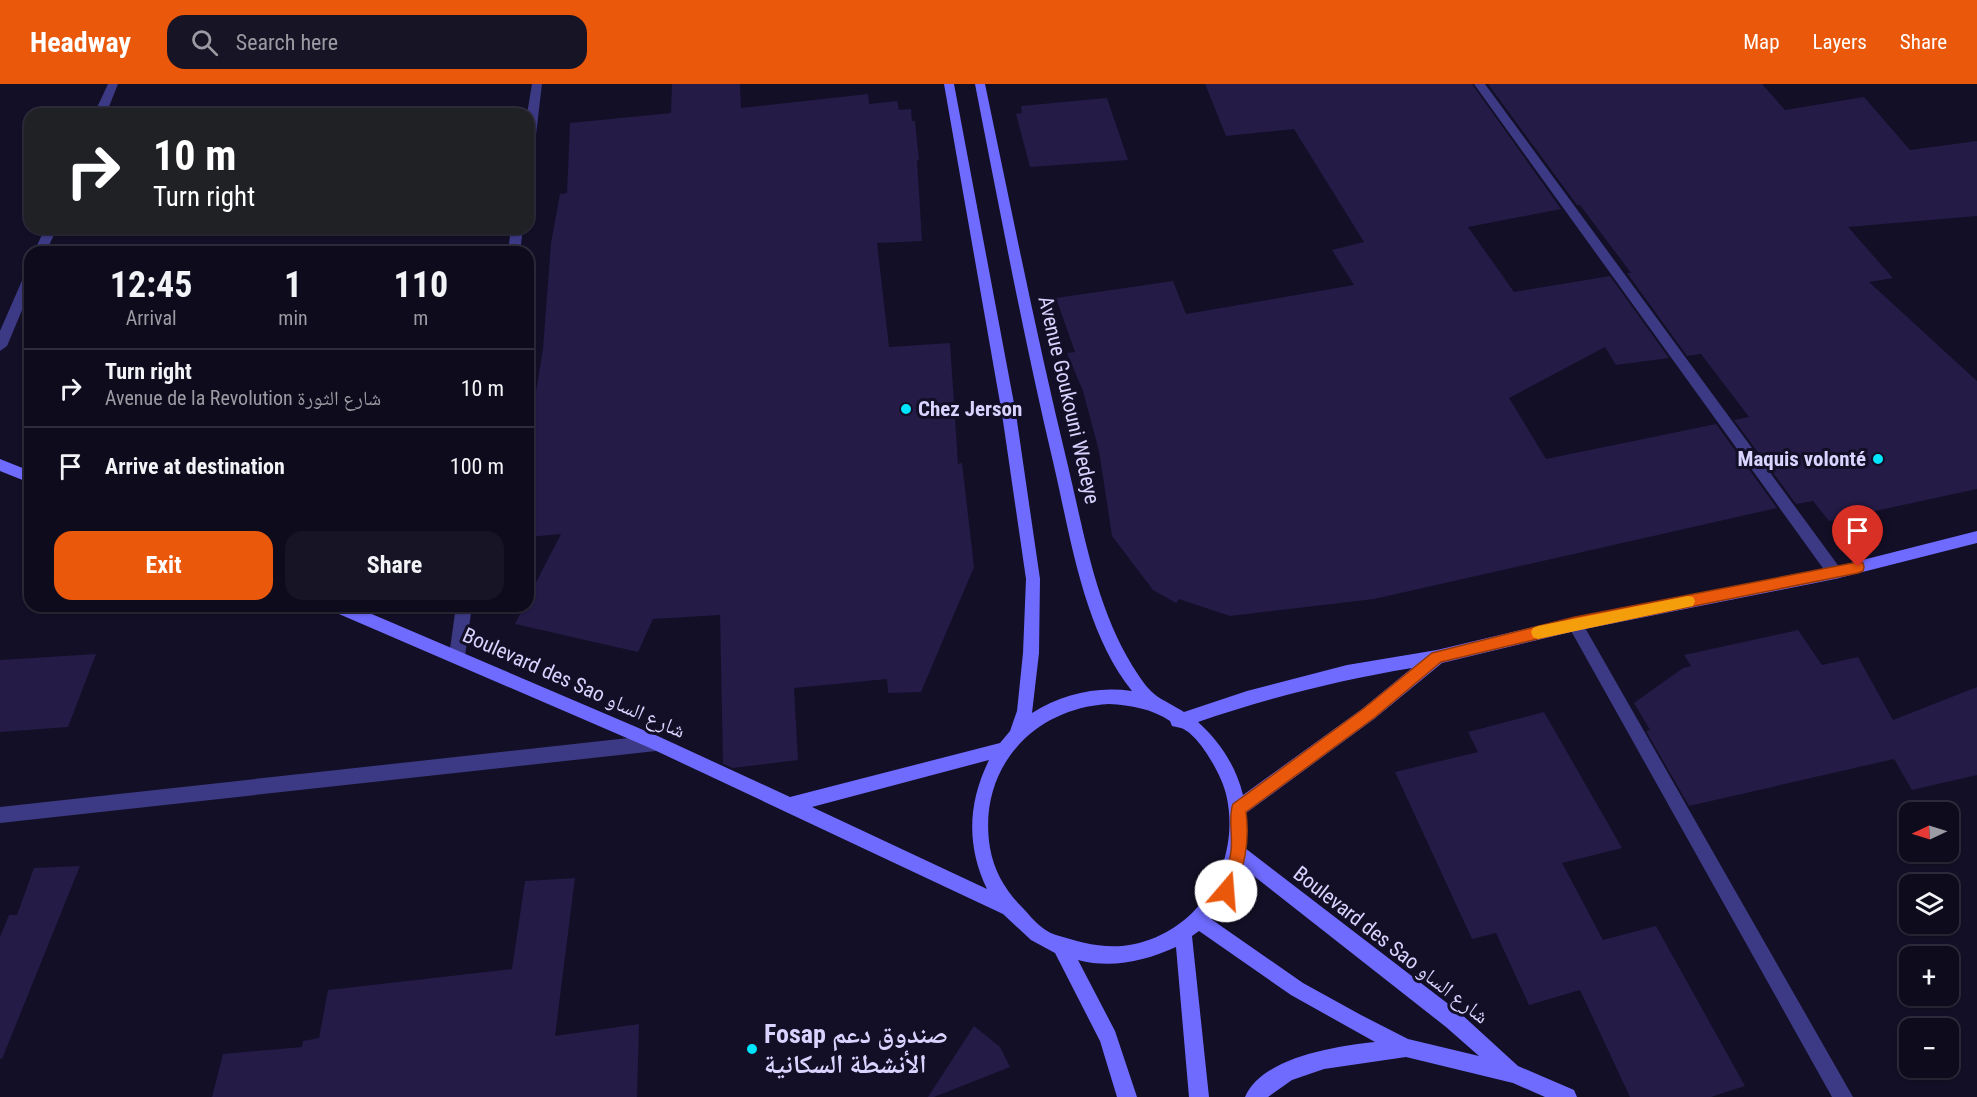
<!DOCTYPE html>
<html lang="en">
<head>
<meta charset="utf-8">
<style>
  body { margin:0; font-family:"Roboto Condensed","Noto Naskh Arabic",sans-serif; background:#171425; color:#f1f3f6; height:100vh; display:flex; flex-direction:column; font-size:22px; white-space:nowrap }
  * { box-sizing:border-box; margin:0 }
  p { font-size:20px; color:#9b9ba3 }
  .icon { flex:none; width:33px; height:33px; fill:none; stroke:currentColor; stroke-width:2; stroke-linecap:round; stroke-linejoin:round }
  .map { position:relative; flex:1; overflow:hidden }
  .drawer { position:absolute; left:24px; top:162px; width:510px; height:366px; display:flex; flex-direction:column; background:#0e0b1c; border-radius:18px; box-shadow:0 2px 4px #0004,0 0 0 2px #2e2b3b }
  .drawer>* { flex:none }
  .top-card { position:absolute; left:24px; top:24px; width:510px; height:126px; border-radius:18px; box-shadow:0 2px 4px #0004,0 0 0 2px #2e2b3b; background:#202124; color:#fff; overflow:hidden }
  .needle { width:39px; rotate:266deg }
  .fabs { position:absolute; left:1899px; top:718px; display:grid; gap:12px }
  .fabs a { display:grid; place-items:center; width:60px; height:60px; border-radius:12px; background:#0e0b1c; box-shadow:0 2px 4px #0004,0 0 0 2px #2e2b3b; font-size:30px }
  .pin { position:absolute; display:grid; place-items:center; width:51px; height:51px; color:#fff; margin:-62px -26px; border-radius:50% 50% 50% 0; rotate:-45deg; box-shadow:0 0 6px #0007 }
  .pin .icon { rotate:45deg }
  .me { position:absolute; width:66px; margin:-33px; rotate:18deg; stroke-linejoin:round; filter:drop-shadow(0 0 4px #0008) }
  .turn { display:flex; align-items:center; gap:21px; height:126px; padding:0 30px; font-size:27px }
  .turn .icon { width:78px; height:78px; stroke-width:2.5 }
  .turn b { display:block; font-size:42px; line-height:51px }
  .eta { display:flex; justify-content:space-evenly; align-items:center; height:102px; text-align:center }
  .eta b { font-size:36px; font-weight:700; line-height:42px }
  .button { display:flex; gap:12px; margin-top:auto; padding:12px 30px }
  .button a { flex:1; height:69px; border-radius:18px; background:#ea580c; color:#fff; font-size:24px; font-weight:700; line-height:69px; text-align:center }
  .button a+a { background:#171425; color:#f1f3f6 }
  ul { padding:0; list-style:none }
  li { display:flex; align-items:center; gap:18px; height:78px; padding:0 30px; border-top:2px solid #2e2b3b }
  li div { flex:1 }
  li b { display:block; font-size:22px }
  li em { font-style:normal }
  header { display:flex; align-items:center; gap:36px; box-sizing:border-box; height:84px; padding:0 30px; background:#ea580c; color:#fff }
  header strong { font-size:28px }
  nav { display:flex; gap:33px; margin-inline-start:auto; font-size:21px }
  .search { width:420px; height:54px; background:#171425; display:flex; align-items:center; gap:15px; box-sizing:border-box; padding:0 21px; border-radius:18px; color:#9b9ba3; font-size:22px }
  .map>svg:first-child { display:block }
  .building { fill:#241b47 }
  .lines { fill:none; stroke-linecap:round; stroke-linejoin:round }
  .street { fill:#3d3a85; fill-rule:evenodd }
  .secondary { fill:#6f6bff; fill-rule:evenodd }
  .route { fill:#ea580c; stroke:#983908; stroke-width:1.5 }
  .slow { fill:#f59e0b }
  .poi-dot { fill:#00e5ff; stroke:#130f26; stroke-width:2 }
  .labels { text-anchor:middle; stroke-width:6; stroke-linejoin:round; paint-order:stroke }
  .street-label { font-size:21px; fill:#d9d4ff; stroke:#130f26 }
  .poi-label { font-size:21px; font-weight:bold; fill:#d9d4ff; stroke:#130f26; text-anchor:start }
  .near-poi-label { font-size:26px; font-weight:bold; fill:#d9d4ff; stroke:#130f26; text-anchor:start }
</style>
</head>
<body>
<header>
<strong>Headway</strong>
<div class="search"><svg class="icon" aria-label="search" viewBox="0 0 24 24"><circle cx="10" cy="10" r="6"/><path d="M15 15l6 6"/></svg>Search here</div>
<nav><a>Map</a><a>Layers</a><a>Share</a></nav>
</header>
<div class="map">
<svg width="1977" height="1013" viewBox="0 0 1977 1013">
  <rect width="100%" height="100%" fill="#130f26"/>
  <!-- building -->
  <path class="building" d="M672 0H740L741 24 868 10 869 20 897 17 899 26 911 25 912 37H915L919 76H917L922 157 877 159 889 263 950 259 958 380 962 379 974 483 921 608 888 609 887 595 794 604 798 676 733 684 723 680 720 531 653 535 638 568 515 540 524 522H528V514L561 450 528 453V356L543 265 551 159 560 110 567 109 570 39 671 29Z
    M1205 0H1472L1561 125 1468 143 1514 208 1610 192 1669 274 1616 281 1605 263 1509 314 1546 375 1716 340 1777 424 1374 515 1230 532 1179 515 1176 519 1153 506 1112 452 1099 367 1083 307 1067 269 1075 268 1056 214 1173 197 1186 230 1354 201 1332 166 1364 158 1294 45 1226 52Z
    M1488 0H1762L1785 26 1864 13 1910 66 1977 57V132L1848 143 1893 194 1869 198 1977 297V405L1829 437 1813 417 1796 420 1734 336 1749 333 1701 270 1687 272 1627 189H1631L1580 121H1577Z
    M1107 14 1128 76 1030 83 1016 30 1022 29 1021 22Z
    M1798 546 1822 581 1858 573 1893 636 1977 603V691L1912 706 1894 675 1689 722 1646 647 1650 646 1634 619 1683 584 1691 582 1684 571Z
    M96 570 68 643 0 648V576Z
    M1544 628 1622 764 1562 779 1603 856 1656 842 1745 1002 1711 1013H1630L1580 906 1529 921 1496 849 1472 855 1395 688 1478 668 1468 648Z
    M80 782 2 975 0 974V853L9 831H17L34 784Z
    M575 794 555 952 639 940 637 1013H212L223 970 302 963 303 957 319 954 328 906 512 885 525 797Z
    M974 942 1000 963 1010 983 934 1013H928Z"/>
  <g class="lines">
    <!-- street -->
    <path class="street" d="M108 0H118L106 30H94Z
      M532 0H542L534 67 528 71 527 30Z
      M1474 0H1485L1840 484 1842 489 1840 494 1835 495 1830 494Z
      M45 144H57L46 168H34Z
      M511 144H523L520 168H508Z
      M30 188V207L7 262 0 267V247L24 192Z
      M456 522H472L465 572 462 577 457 579 452 577 449 572Z
      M1575 533 1580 535 1853 1013H1832L1570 545 1567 540 1570 535Z
      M656 651 662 654 664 659 662 664 656 667 0 739V723Z"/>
    <!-- secondary -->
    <path class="secondary" d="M944 0H954L1016 330 1040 495 1039 569 1032 629C1063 610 1096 602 1132 607 1084 547 1071 455 1054 382 1024 255 1000 128 975 0H985C1012 128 1037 255 1068 382 1085 453 1097 530 1139 592 1154 615 1162 614 1184 628L1247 607 1347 581 1437 566 1575 533 1835 483 1977 447V459L1835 495 1575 547 1442 579 1374 635 1246 729 1245 764 1460 929 1518 982 1574 1006 1577 1013H1545L1513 999 1406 973 1324 985 1292 996 1268 1013H1245C1262 973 1337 962 1375 958L1291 911 1199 847 1192 852 1209 1013H1189L1176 863C1145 877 1112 885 1078 876L1115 947 1137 1013H1117L1100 957 1055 869 1031 856 1003 830 650 664 332 527 329 522H353L662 654 790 713 1000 659 1010 647 1017 627 1023 569 1026 495 1002 330ZM1412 584 1362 625 1243 711C1236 682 1220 658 1198 638 1268 614 1339 596 1412 584ZM1109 620C1131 621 1152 625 1170 637L1172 642C1175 643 1178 643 1181 644 1199 650 1222 692 1226 710 1243 781 1196 854 1122 862 1098 864 1077 857 1056 851 1040 846 1029 830 1019 820 1004 804 994 786 990 764 977 686 1032 624 1109 620ZM989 676C968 719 966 761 987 805L812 723ZM1241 782 1446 943 1479 972 1408 955 1361 931 1303 899 1211 835 1229 809Z
      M0 375 30 387V399L0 387Z"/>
  </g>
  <!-- route -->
  <path class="route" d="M1858 478 1863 479 1864 483 1863 487 1858 489 1575 546 1441 578 1374 634 1246 728C1250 759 1244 785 1232 813L1226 815 1221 813 1218 807C1223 794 1230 780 1231 767 1233 753 1228 730 1233 720L1363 625 1432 569 1575 533Z"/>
  <!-- slow -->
  <path class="slow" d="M1688 512 1693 513 1695 517 1693 522 1688 523 1538 555 1533 553 1531 548 1533 544 1538 542Z"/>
  <!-- markers -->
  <g class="poi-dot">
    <circle cx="906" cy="325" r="6"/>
    <circle cx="1878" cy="375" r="6"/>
    <circle cx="752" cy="965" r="6"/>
  </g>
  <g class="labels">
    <!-- street labels -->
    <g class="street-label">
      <text transform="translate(1069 316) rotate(77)" y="7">Avenue Goukouni Wedeye</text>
      <text transform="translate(574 599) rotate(24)" y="7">Boulevard des Sao شارع الساو</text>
      <text transform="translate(1391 861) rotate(38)" y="7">Boulevard des Sao شارع الساو</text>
    </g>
    <!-- poi labels -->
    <g class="poi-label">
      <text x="918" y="332">Chez Jerson</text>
      <text x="1866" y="382" text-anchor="end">Maquis volonté</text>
    </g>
    <!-- near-poi labels -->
    <g class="near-poi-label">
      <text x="764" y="959">Fosap صندوق دعم<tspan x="764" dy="30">الأنشطة السكانية</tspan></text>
    </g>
  </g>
</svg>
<div class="fabs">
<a><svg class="needle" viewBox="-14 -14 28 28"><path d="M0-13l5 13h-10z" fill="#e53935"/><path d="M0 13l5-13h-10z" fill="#9b9ba3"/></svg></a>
<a><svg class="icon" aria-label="layers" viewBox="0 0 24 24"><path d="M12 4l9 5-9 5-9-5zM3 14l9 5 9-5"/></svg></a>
<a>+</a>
<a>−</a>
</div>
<div class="pin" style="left:1858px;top:483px;background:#d93025"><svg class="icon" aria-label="arrive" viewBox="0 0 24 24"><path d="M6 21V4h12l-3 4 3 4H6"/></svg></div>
<svg class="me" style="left:1226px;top:807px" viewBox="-20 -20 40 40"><circle r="19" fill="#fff"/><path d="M0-13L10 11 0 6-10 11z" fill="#ea580c"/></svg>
<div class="top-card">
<div class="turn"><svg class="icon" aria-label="right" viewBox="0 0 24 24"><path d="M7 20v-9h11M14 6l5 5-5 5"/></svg><div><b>10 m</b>Turn right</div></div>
</div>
<section class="drawer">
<div class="eta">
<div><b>12:45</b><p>Arrival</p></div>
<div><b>1</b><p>min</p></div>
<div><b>110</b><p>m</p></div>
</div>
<ul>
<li><svg class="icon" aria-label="right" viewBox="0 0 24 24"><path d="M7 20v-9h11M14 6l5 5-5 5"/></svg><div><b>Turn right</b><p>Avenue de la Revolution شارع الثورة</p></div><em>10 m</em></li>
<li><svg class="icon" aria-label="arrive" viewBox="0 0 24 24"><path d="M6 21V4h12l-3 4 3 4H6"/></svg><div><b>Arrive at destination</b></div><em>100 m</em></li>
</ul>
<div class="button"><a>Exit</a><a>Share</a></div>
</section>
</div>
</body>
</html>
